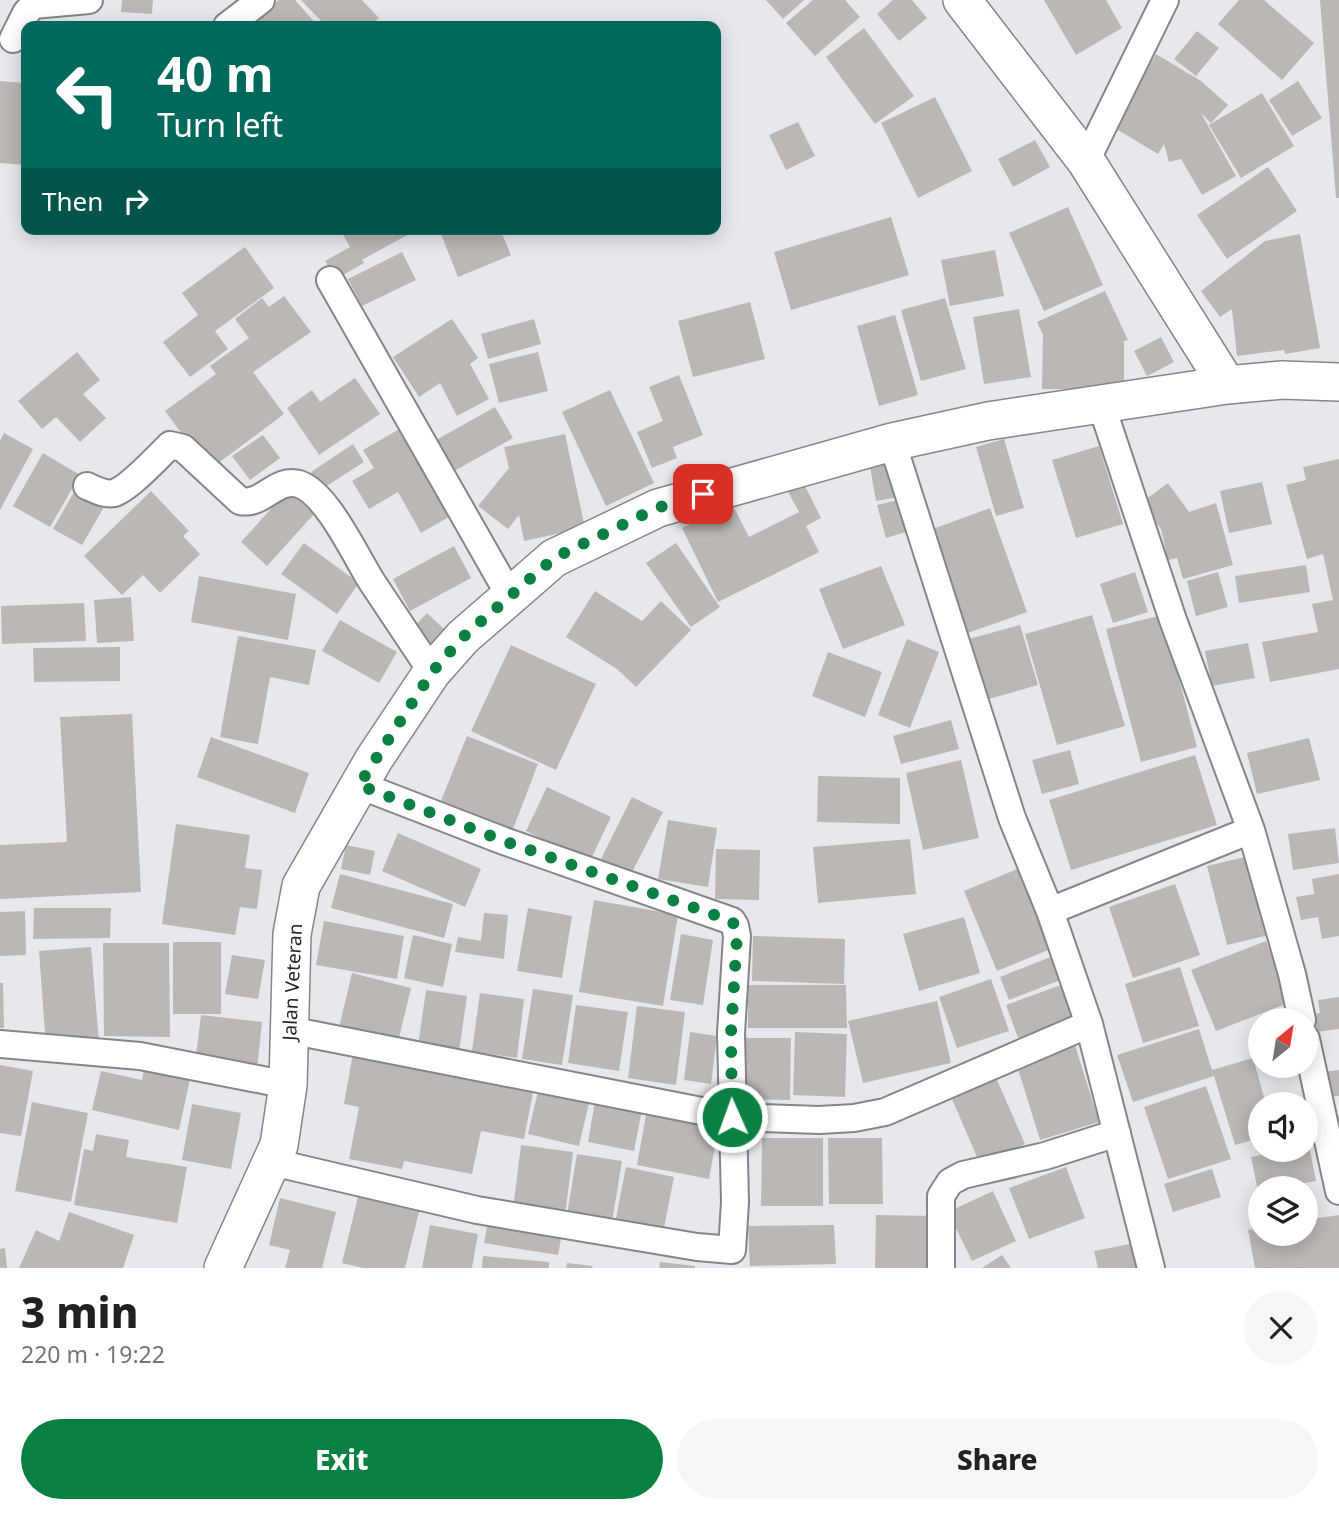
<!DOCTYPE html>
<html lang="en">
<head>
<meta charset="utf-8">
<style>
  body { margin:0; font-family:"Noto Sans",sans-serif; background:#f6f6f6; color:#202124; height:100vh; display:flex; flex-direction:column; font-size:26px; white-space:nowrap }
  * { box-sizing:border-box; margin:0 }
  p { font-size:23px; color:#757577 }
  .icon { flex:none; width:38px; height:38px; fill:none; stroke:currentColor; stroke-width:2; stroke-linecap:round; stroke-linejoin:round }
  .map { position:relative; height:1268px; overflow:hidden }
  .details { display:flex; flex-direction:column; background:#fff; flex:1 }
  .details>* { flex:none }
  .guide { position:absolute; left:21px; top:21px; width:700px; height:214px; border-radius:14px; box-shadow:0 4px 18px #0003; background:#00695c; color:#fff; overflow:hidden }
  .needle { width:46px; rotate:30deg }
  .fabs { position:absolute; left:1248px; top:1008px; display:grid; gap:14px }
  .fabs a { display:grid; place-items:center; width:70px; height:70px; border-radius:50%; background:#fff; box-shadow:0 4px 18px #0003; font-size:35px }
  .pin { position:absolute; display:grid; place-items:center; width:60px; height:60px; color:#fff; margin:-30px; border-radius:14px; box-shadow:0 4px 10px #0006 }
  .me { position:absolute; width:77px; margin:-38px; rotate:358deg; stroke-linejoin:round; filter:drop-shadow(0 0 5px #0008) }
  .turn { display:flex; align-items:center; gap:24px; height:147px; padding:0 21px; font-size:32px }
  .turn .icon { width:91px; height:91px; stroke-width:2.5 }
  .turn b { display:block; font-size:49px; line-height:60px }
  .then { display:flex; align-items:center; height:66px; padding:0 21px; background:#0003; gap:14px; font-size:26px }
  .round { display:grid; place-items:center; flex:none; width:74px; height:74px; border-radius:37px; background:#f6f6f6 }
  .head { display:flex; align-items:center; justify-content:space-between; height:119px; padding:0 21px }
  h1 { font-size:42px; font-weight:800; line-height:52px }
  .button { display:flex; gap:14px; margin-top:auto; padding:14px 21px }
  .button a { flex:1; height:80px; border-radius:42px; background:#0b8043; color:#fff; font-size:28px; font-weight:800; line-height:80px; text-align:center }
  .button a+a { background:#f6f6f6; color:#202124 }
  .map>svg:first-child { display:block }
  .building { fill:#bcb7b4 }
  .lines { fill:none; stroke-linecap:round; stroke-linejoin:round }
  .street-casing { stroke:#84868a; stroke-width:30 }
  .secondary-casing { stroke:#84868a; stroke-width:40 }
  .street { stroke:#fff; stroke-width:26 }
  .secondary { stroke:#fff; stroke-width:37 }
  .route { stroke:#0b8043; stroke-width:12; stroke-dasharray:0 21.6 }
  .labels { text-anchor:middle; stroke-width:5; stroke-linejoin:round; paint-order:stroke }
  .street-label { font-size:19px; fill:#242426; stroke:#fff }
</style>
</head>
<body>
<div class="map">
<svg width="1339" height="1268" viewBox="0 0 1339 1268">
  <rect width="100%" height="100%" fill="#e6e8ed"/>
  <!-- building -->
  <path class="building" d="M122 0H153L152 14 121 12Z
    M279 0H295L318 26H249Z
    M301 0H362L379 18 370 26H326Z
    M766 0H804L783 19Z
    M813 0H845L860 17 815 56 786 23Z
    M893 0H912L927 18 899 41 877 14Z
    M1044 0H1106L1122 28 1076 55Z
    M1239 0H1264L1314 43 1282 80 1218 24Z
    M1320 0H1339V198H1336Z
    M864 28 914 96 875 124 826 57Z
    M1197 31 1219 48 1196 76 1174 59Z
    M1156 54 1201 81 1228 105 1211 123 1201 113 1236 176 1202 195 1181 159 1169 162 1164 144 1158 154 1113 127Z
    M0 81 26 83V165L0 163Z
    M1298 81 1322 118 1292 136 1269 100Z
    M1262 93 1294 146 1241 178 1209 125Z
    M935 97 972 171 918 198 881 123Z
    M798 122 815 156 786 170 769 135Z
    M1035 140 1050 167 1013 187 998 159Z
    M1268 167 1297 211 1227 259 1197 215Z
    M1068 207 1103 285 1044 311 1009 233Z
    M891 217 909 275 791 310 774 252Z
    M340 229H418L362 260 364 263 336 279 325 261 350 247Z
    M439 229H500L511 255 458 277Z
    M1300 234 1320 348 1285 354 1284 350 1237 356 1232 309 1220 317 1201 291 1265 241Z
    M245 247 274 288 215 331 228 349 190 377 163 342 198 315 182 293Z
    M995 250 1004 296 950 306 941 260Z
    M402 252 416 280 362 306 348 279Z
    M1105 291 1128 340 1124 341V390L1042 389 1043 335 1037 322Z
    M284 296 311 332 253 372 284 414 209 470 165 411 216 374 210 366 249 338 235 319 262 298 269 307Z
    M945 298 966 369 921 381 901 310Z
    M750 302 765 359 693 377 678 321Z
    M1019 309 1031 377 984 384 973 317Z
    M895 315 918 395 879 406 857 326Z
    M452 319 478 358 470 364 489 399 457 416 440 383 419 397 393 357Z
    M534 319 541 344 488 359 481 334Z
    M1161 337 1174 362 1147 376 1134 351Z
    M77 352 100 380 83 394 106 418 80 442 56 417 42 429 18 401Z
    M538 352 548 391 499 403 489 364Z
    M679 375 703 435 673 447 677 458 652 468 637 432 663 421 649 387Z
    M355 378 380 414 319 455 287 408 312 390 320 402Z
    M610 390 654 483 606 506 562 412Z
    M495 407 513 438 454 471 436 440Z
    M403 427 454 514 421 533 398 492 369 509 352 481 374 468 363 450Z
    M4 433 33 449 0 510V441Z
    M565 434 585 528 524 541 519 515 508 529 478 506 509 468 504 447Z
    M263 435 280 458 250 480 232 456Z
    M1004 439 1024 508 996 516 976 447Z
    M353 444 364 462 322 489 311 472Z
    M1099 446 1123 524 1076 538 1052 460Z
    M43 453 80 475 50 527 13 506Z
    M891 457 898 497 876 501 869 461Z
    M1339 459V669L1270 682 1262 642 1318 632 1312 604 1333 600 1323 554 1307 559 1286 485 1306 480 1303 467Z
    M801 478 821 518 806 526 819 552 718 602 682 528 732 504 749 537 799 512 785 486Z
    M1262 482 1272 524 1229 533 1220 491Z
    M1168 483 1189 512 1216 503 1233 565 1183 579 1177 558 1168 560 1161 529 1141 503Z
    M78 485 107 502 82 545 53 529Z
    M288 490 314 514 267 566 241 542Z
    M151 491 189 531 183 536 200 554 160 593 143 575 122 595 84 556Z
    M898 500 906 532 886 538 877 505Z
    M990 508 1027 612 959 636 922 533Z
    M304 543 359 583 337 614 281 574Z
    M676 543 720 607 691 627 646 563Z
    M454 546 471 578 410 611 393 579Z
    M1306 565 1310 592 1239 603 1235 576Z
    M881 566 905 625 843 649 819 589Z
    M1135 572 1148 612 1113 623 1100 584Z
    M1218 572 1228 607 1196 616 1187 581Z
    M199 576 296 594 288 640 191 622Z
    M595 591 642 621 661 601 691 630 636 687 617 669 566 637Z
    M131 597 134 641 97 643 94 600Z
    M84 603 86 641 2 644 1 606Z
    M427 613 445 630 428 648 410 631Z
    M1092 615 1125 726 1057 745 1025 634Z
    M1162 615 1197 747 1141 762 1106 629Z
    M340 620 397 652 379 683 322 651Z
    M1020 625 1038 685 982 701 965 640Z
    M238 636 316 650 309 685 270 677 258 744 220 737Z
    M907 639 939 652 910 728 878 715Z
    M1248 643 1255 678 1212 686 1205 651Z
    M511 645 596 684 556 770 471 731Z
    M120 647V681L34 682 33 648Z
    M828 652 882 672 865 717 812 696Z
    M132 714 141 892 0 899V845L67 842 60 717Z
    M951 720 959 749 901 764 893 736Z
    M467 736 538 764 513 829 441 801Z
    M211 737 309 773 295 813 197 777Z
    M1309 738 1320 780 1257 794 1247 753Z
    M1070 750 1079 784 1042 794 1032 760Z
    M1195 755 1217 825 1071 870 1049 800Z
    M961 760 979 838 923 850 906 773Z
    M818 776 900 778V824L817 822Z
    M547 787 611 817 590 861 526 831Z
    M632 797 663 812 631 874 601 859Z
    M668 820 717 828 708 887 658 879Z
    M176 824 250 835 245 868 262 870 257 909 240 907 235 935 162 924Z
    M1335 828 1339 863 1293 870 1288 834Z
    M398 833 481 869 465 907 382 871Z
    M910 839 916 894 818 903 813 847Z
    M346 845 375 851 370 875 341 869Z
    M716 849 760 850 759 900 715 899Z
    M1249 856 1269 935 1227 945 1207 866Z
    M1025 866 1058 946 997 971 964 891Z
    M340 874 453 904 444 938 331 908Z
    M1339 874V936L1322 939 1318 917 1301 920 1296 897 1314 894 1312 879Z
    M1175 884 1200 955 1133 978 1109 907Z
    M594 900 678 915 663 1006 579 992Z
    M34 908H111L110 938 33 939Z
    M528 908 572 916 562 978 517 971Z
    M25 911 26 955 0 956V912Z
    M484 913 508 915 504 959 455 952 458 937 481 941Z
    M964 917 980 973 919 991 903 934Z
    M324 921 404 936 397 979 316 965Z
    M681 934 713 940 703 1005 670 1000Z
    M413 935 452 944 443 987 404 978Z
    M753 936 845 939 844 984 752 981Z
    M1266 941 1291 1002 1216 1031 1191 970Z
    M173 942H221V1014H173Z
    M103 943H169L170 1037 104 1036Z
    M91 947 99 1042 46 1046 39 951Z
    M1058 954 1068 977 1009 1000 1000 977Z
    M232 955 265 960 258 999 225 994Z
    M1180 967 1199 1026 1143 1043 1125 984Z
    M352 973 411 988 398 1042 339 1028Z
    M991 979 1009 1031 957 1048 939 997Z
    M0 983H3L4 1028H0Z
    M748 985H846L847 1028H748Z
    M1061 985 1075 1022 1020 1043 1006 1005Z
    M533 989 573 995 562 1065 522 1059Z
    M426 990 467 996 459 1052 418 1046Z
    M480 993 524 999 517 1058 472 1051Z
    M1339 997V1029L1315 1032 1313 1014 1320 1013 1318 1000Z
    M937 1001 951 1063 863 1083 848 1021Z
    M576 1005 628 1012 619 1071 568 1063Z
    M637 1006 685 1012 676 1085 628 1078Z
    M1286 1013 1289 1020H1266Z
    M201 1015 262 1022 257 1070 195 1063Z
    M1199 1029 1212 1070 1253 1058 1266 1104H1260V1138L1235 1145 1214 1076 1133 1102 1117 1055Z
    M690 1032 717 1036 711 1084 684 1080Z
    M795 1032 847 1034 845 1097 793 1095Z
    M743 1038H791L790 1100 742 1099Z
    M1074 1042 1099 1122 1040 1140 1015 1059Z
    M354 1047 535 1082 524 1139 481 1131 472 1174 404 1161 402 1169 349 1159 359 1107 344 1104Z
    M146 1060 192 1070 179 1130 92 1110 101 1071 142 1080Z
    M0 1065 33 1071 21 1136 0 1133Z
    M1339 1070V1096L1325 1097 1323 1072Z
    M997 1080 1025 1144 980 1164 952 1099Z
    M540 1083 591 1094 579 1146 528 1134Z
    M1206 1086 1231 1159 1168 1179 1144 1107Z
    M596 1095 643 1104 634 1151 588 1142Z
    M32 1102 88 1113 71 1202 15 1191Z
    M192 1104 241 1113 231 1169 182 1160Z
    M648 1104 720 1118 709 1179 637 1165Z
    M96 1134 129 1140 126 1157 187 1167 177 1223 74 1205 84 1149 93 1151Z
    M762 1138H823V1206H761Z
    M828 1138H882L883 1204H829Z
    M521 1145 573 1152 565 1216 513 1209Z
    M1309 1145 1316 1181 1279 1188H1260L1259 1196 1251 1157 1287 1150H1306V1146Z
    M577 1154 622 1161 612 1222 567 1215Z
    M626 1167 674 1177 663 1233 615 1223Z
    M1066 1167 1085 1218 1029 1239 1009 1188Z
    M1212 1169 1221 1197 1173 1212 1164 1184Z
    M993 1191 1016 1241 972 1261 948 1212Z
    M359 1193 420 1208 405 1268H363L342 1263Z
    M280 1198 336 1212 322 1268H285L290 1250 269 1245Z
    M69 1212 134 1235 123 1268H19L36 1230 59 1241Z
    M876 1215 936 1216 935 1268H875Z
    M1339 1215V1268H1255L1248 1230 1260 1228V1234H1306V1220Z
    M488 1221 562 1233 558 1255 484 1243Z
    M430 1225 478 1234 472 1268H422Z
    M834 1225 836 1264 750 1266 748 1226Z
    M1135 1243 1140 1268H1098L1094 1251Z
    M5 1248 7 1268H0V1249Z
    M1002 1255 1011 1268H982Z
    M483 1256 549 1262V1268H482Z
    M660 1262 695 1266V1268H659Z
    M567 1263 593 1266 592 1268H566Z"/>
  <g class="lines">
    <!-- street casing -->
    <g class="street-casing">
      <path id="street" d="M227 26 261 0
        M13 39 26 13 33 5 89 0
        M1086 161 1165 0
        M330 280 510 596
        M1101 404 1173 620 1251 830 1292 974 1302 1020
        M892 442 1012 818 1050 911 1089 1024 1151 1268
        M87 486C96 490 105 495 114 493 128 489 159 456 170 445L183 448 240 501C263 506 276 477 299 484 327 493 356 557 372 582 392 612 412 642 432 672
        M1050 911 1251 830
        M289 1030 732 1117 819 1120 854 1118 885 1112 1089 1024
        M1306 1039 1339 1191
        M0 1044 140 1056 288 1085
        M272 1162 477 1210 697 1247 732 1250 735 1202 731 1033 737 936 735 926 732 921 504 841 359 785
        M941 1268V1196L950 1182 963 1175 1045 1156 1117 1133"/>
    </g>
    <!-- secondary casing -->
    <g class="secondary-casing">
      <path id="secondary" d="M962 0 1086 161 1227 385
        M223 1268 279 1145 288 1085 292 934 301 886 374 759 432 672 463 637 554 558 658 508 892 442 988 421 1227 385 1282 380 1339 382"/>
    </g>
    <!-- street -->
    <use href="#street" class="street"/>
    <!-- secondary -->
    <use href="#secondary" class="secondary"/>
  </g>
  <g class="lines">
    <!-- route -->
    <path class="route" d="M703 494 657 508 554 558 463 637 432 672 359 785 504 841 732 921 735 926 737 936 731 1033 732 1117"/>
  </g>
  <g class="labels">
    <!-- street labels -->
    <g class="street-label">
      <text transform="translate(292 982) rotate(-87)" y="7">Jalan Veteran</text>
    </g>
  </g>
</svg>
<div class="fabs">
<a><svg class="needle" viewBox="-14 -14 28 28"><path d="M0-13l5 13h-10z" fill="#e53935"/><path d="M0 13l5-13h-10z" fill="#757577"/></svg></a>
<a><svg class="icon" aria-label="sound" viewBox="0 0 24 24"><path d="M4 9h4l5-4v14l-5-4H4zM17 9q2 3 0 6"/></svg></a>
<a><svg class="icon" aria-label="layers" viewBox="0 0 24 24"><path d="M12 4l9 5-9 5-9-5zM3 14l9 5 9-5"/></svg></a>
</div>
<div class="pin" style="left:703px;top:494px;background:#d93025"><svg class="icon" aria-label="arrive" viewBox="0 0 24 24"><path d="M6 21V4h12l-3 4 3 4H6"/></svg></div>
<svg class="me" style="left:732px;top:1117px" viewBox="-20 -20 40 40"><circle r="17" fill="#0b8043" stroke="#fff" stroke-width="3"/><path d="M0-11L8 9 0 5-8 9z" fill="#fff"/></svg>
<div class="guide">
<div class="turn"><svg class="icon" aria-label="left" viewBox="0 0 24 24"><path d="M17 20v-9H6M10 6l-5 5 5 5"/></svg><div><b>40 m</b>Turn left</div></div>
<div class="then">Then<svg class="icon" aria-label="right" viewBox="0 0 24 24"><path d="M7 20v-9h11M14 6l5 5-5 5"/></svg></div>
</div>
</div>
<section class="details">
<div class="head"><div><h1>3 min</h1><p>220 m · 19:22</p></div><a class="round"><svg class="icon" aria-label="close" viewBox="0 0 24 24"><path d="M6 6l12 12M18 6L6 18"/></svg></a></div>
<div class="button"><a>Exit</a><a>Share</a></div>
</section>
</body>
</html>
